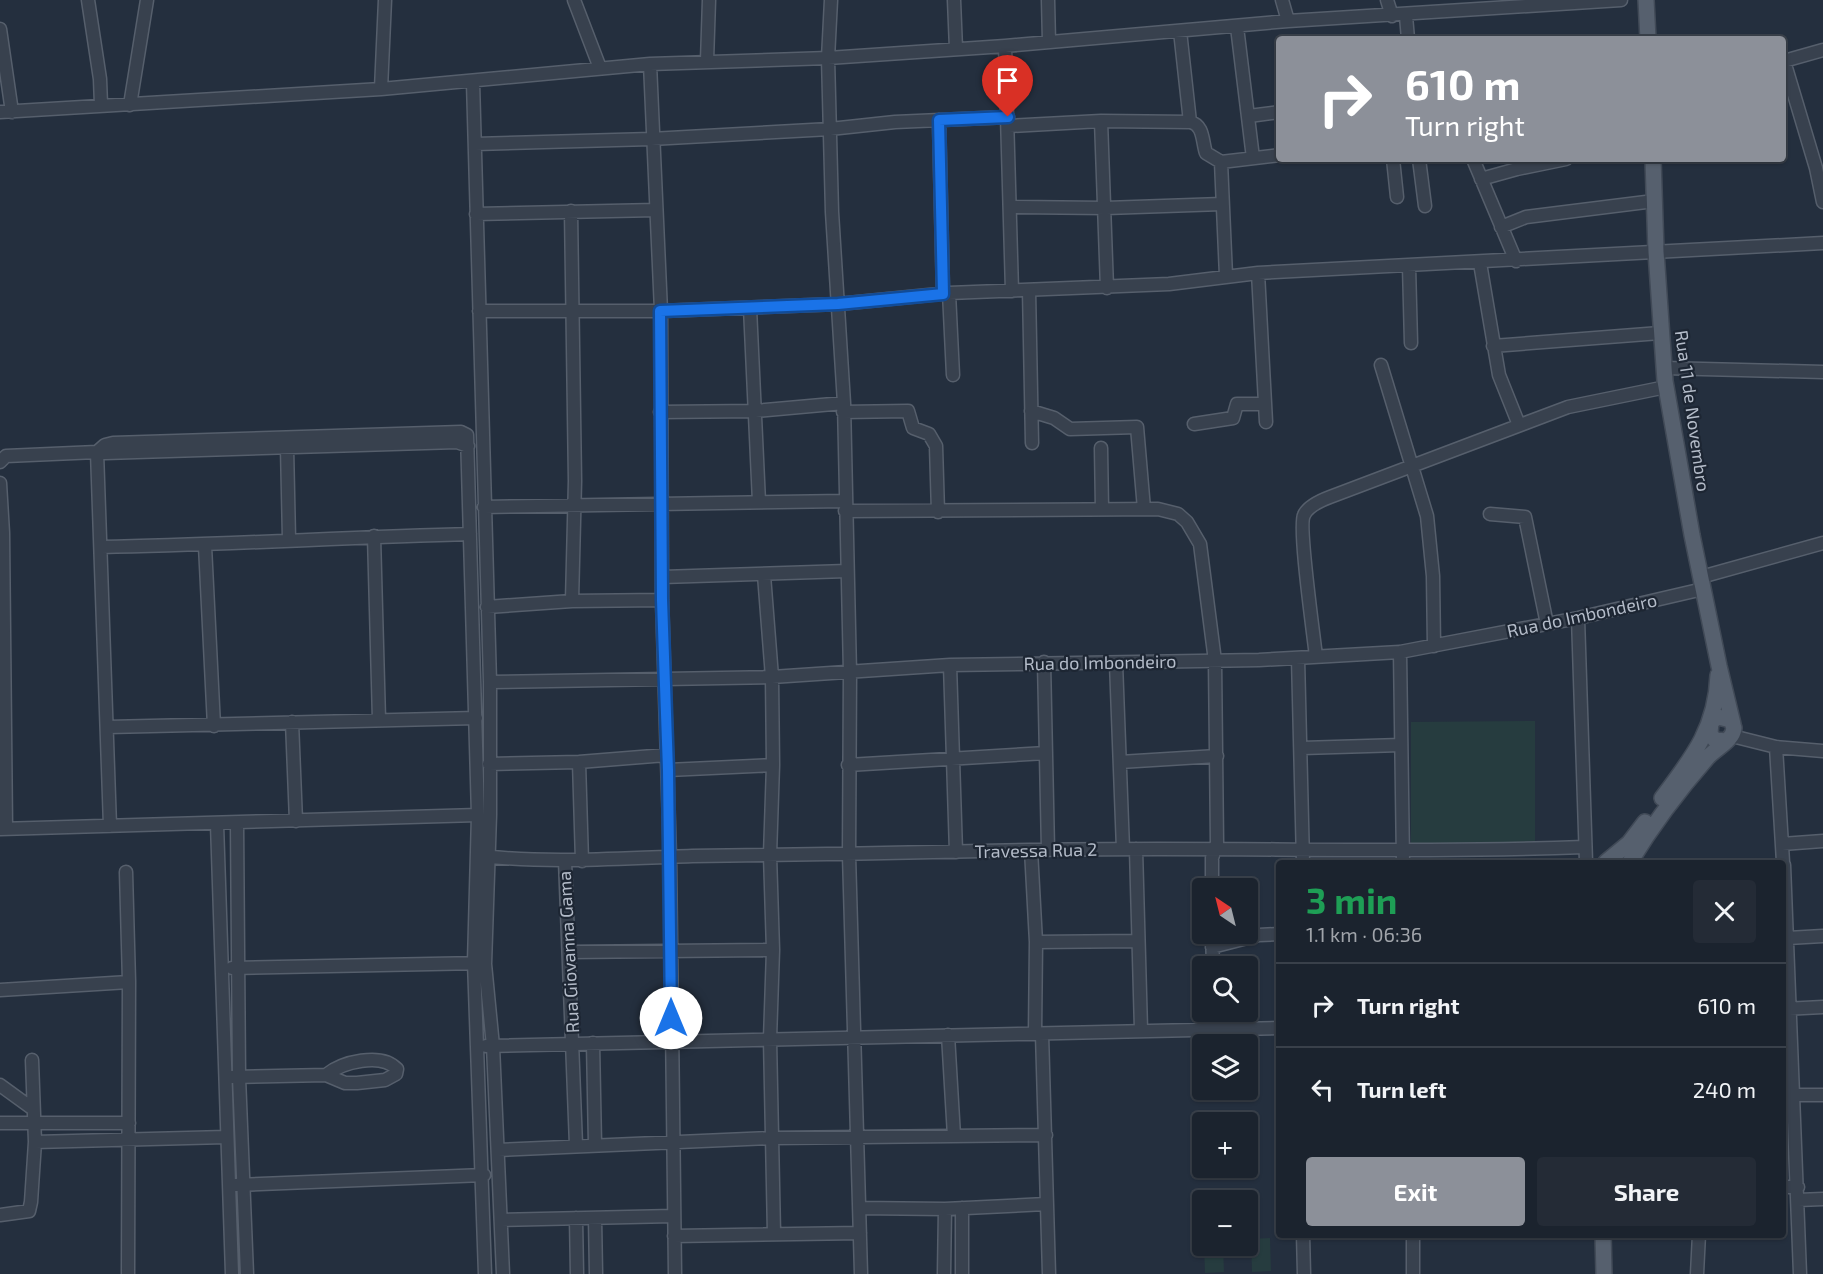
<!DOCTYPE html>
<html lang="en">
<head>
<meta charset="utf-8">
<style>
  body { margin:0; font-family:"Exo 2",sans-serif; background:#242b36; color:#f1f3f6; height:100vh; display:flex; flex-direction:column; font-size:22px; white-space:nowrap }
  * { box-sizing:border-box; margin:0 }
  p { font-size:20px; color:#a0a4aa }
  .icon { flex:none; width:33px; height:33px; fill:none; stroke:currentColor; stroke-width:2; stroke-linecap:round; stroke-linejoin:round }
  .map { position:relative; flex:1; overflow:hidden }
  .panel { position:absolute; left:1276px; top:860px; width:510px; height:378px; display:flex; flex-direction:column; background:#1b232e; border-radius:6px; box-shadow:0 2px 4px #0004,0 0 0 2px #39404a }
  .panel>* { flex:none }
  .hud { position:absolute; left:1276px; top:36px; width:510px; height:126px; border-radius:6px; box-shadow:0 2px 4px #0004,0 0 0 2px #39404a; background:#8c9099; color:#fff; overflow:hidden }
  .needle { width:39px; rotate:325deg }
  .fabs { position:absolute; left:1192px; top:878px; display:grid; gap:12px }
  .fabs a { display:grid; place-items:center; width:66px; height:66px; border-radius:6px; background:#1b232e; box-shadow:0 2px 4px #0004,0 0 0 2px #39404a; font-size:30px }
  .pin { position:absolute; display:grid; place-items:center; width:51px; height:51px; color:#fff; margin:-62px -26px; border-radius:50% 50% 50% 0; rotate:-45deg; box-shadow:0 0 6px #0007 }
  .pin .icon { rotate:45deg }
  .me { position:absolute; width:66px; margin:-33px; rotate:0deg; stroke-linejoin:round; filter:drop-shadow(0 0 4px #0008) }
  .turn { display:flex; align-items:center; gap:21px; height:126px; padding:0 30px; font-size:27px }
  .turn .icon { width:78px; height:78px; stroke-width:2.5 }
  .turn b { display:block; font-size:42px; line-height:51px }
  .round { display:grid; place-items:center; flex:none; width:63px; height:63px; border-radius:6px; background:#242b36 }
  .headline { display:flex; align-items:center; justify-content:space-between; height:102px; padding:0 30px }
  h1 { font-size:36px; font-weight:700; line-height:45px; color:#1e9e55 }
  .button { display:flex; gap:12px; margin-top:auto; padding:12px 30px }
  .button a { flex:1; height:69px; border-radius:6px; background:#8c9099; color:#fff; font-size:24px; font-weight:700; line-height:69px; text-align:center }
  .button a+a { background:#242b36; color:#f1f3f6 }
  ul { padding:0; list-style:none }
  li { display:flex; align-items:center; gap:18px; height:84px; padding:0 30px; border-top:2px solid #39404a }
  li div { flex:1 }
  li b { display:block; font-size:22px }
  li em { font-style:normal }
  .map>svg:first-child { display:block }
  .green { fill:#263c3f }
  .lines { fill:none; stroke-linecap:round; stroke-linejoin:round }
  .minor-casing { stroke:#565f6c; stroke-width:15 }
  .major-casing { stroke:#414a57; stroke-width:18 }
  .minor { stroke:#38414e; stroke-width:12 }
  .major { stroke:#56606e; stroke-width:15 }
  .route-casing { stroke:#114b97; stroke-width:15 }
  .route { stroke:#1a73e8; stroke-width:10 }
  .labels { text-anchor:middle; stroke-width:4.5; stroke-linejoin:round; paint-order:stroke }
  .street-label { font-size:18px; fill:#b4bcc9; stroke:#1d2633 }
</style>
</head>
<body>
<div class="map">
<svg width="1823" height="1274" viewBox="0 0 1823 1274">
  <rect width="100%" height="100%" fill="#242f3e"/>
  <!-- green -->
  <path class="green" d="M1535 721V845H1411V722Z
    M1270 1238 1271 1271 1252 1272 1251 1239Z
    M1204 1245H1223L1224 1272 1205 1273Z"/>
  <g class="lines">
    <!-- minor casing -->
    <g class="minor-casing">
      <path id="minor" d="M88 0 100 79 101 105
        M574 0 600 68
        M831 0 828 58 832 212 844 403 850 673 849 855 861 1274
        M954 0 956 49
        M1048 0 1049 42
        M1282 0 1288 21
        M1387 0 1392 16
        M1406 16 1408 39
        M1237 27 1253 158
        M0 29 12 112
        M1180 31 1190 122
        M1005 46 1012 291
        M707 61 709 0
        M1784 61 1816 168 1823 202
        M1784 61 1823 50
        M650 64 661 311 662 600 670 857 675 1274
        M473 82 490 682V815L485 964 493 1046 503 1274
        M381 89 385 0
        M130 105 147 0
        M0 112 381 89 650 64 828 58 1005 46 1288 21 1621 0
        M1249 116 1280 112
        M939 120 943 294
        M1101 121 1107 288
        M1009 126 1101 121 1190 122C1204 125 1202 141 1206 153L1221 162 1280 155
        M475 144 651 139 830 129 895 122 1008 117
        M1393 159 1397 197
        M1419 159 1425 206
        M1473 159 1516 261
        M1221 162 1226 276
        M1481 179 1517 169 1566 159
        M1011 207 1106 208 1222 204
        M571 211 575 481 572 601 662 600
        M476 214 656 210
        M1501 227 1526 217 1654 201
        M1480 263 1499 375 1519 425
        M1409 266 1411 343
        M1258 273 1266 422
        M1029 290 1032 443
        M949 293 953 375
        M750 308 759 502
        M479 311H661L838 304 949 293 1169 284 1258 273 1823 243
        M1493 346 1660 333
        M1381 365 1427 516 1433 576 1434 646
        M1664 368 1823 372
        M1031 411 1054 418 1070 429 1137 427 1144 509
        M660 412 755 411 844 403
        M843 412 908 411 913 428 929 434 936 446 938 512
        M1194 424 1233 418 1237 404H1265
        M287 447 289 539
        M1101 448 1102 509
        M100 450 105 453 457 442 468 446
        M0 462 6 456 97 452
        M0 483 3 533 6 829
        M484 507 844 501
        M845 511 1158 509 1178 514 1187 522 1200 544 1215 661 1217 843 1212 858V888
        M1490 514 1525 517 1547 624
        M374 536 379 720
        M205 546 214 726
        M102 547C225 545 347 537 470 534
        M662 577 847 571
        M1701 577 1823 543
        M487 607 572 601
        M1578 618 1586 862
        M1400 652 1403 862
        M1316 657C1314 637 1298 526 1304 515 1308 506 1322 500 1330 497L1568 407 1666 387
        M1298 658 1303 862
        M1044 662 1048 850
        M1116 663 1123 849
        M950 665 956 852
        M490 682 772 677 950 665 1259 660 1400 652 1578 618 1703 589
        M292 722 296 821
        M108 727 476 718
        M1732 736 1776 747 1823 751
        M1776 747 1783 862
        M1302 748 1401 745
        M579 762 582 861
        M1120 762 1217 756
        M489 764 579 762 666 755
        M773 765 770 855 773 950 770 1039 774 1234
        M848 765 1046 753
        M668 770 773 765 772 677 764 575
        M217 824 232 1274
        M237 824 239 1077 247 1274
        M110 826 97 452 105 445 113 443 461 432 467 435 478 815 474 962 485 1274
        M0 829 478 815
        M1782 844 1823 841
        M1136 849 1141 1030
        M1031 850 1036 942 1035 1034
        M482 856C552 864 621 858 692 856 805 854 917 853 1030 850 1215 846 1399 854 1584 847
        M565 861 576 1145
        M1784 865 1800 1274
        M126 872 129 982 128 1274
        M1212 933 1213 966
        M1788 938 1823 936
        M1036 942 1138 941
        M1212 947 1259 935 1280 934
        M569 952 773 950
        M232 968 481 963
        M0 990 129 982
        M1784 1009 1823 1007
        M1213 1011V1028
        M1042 1034 1049 1274
        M948 1035 954 1136
        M593 1043 595 1145
        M486 1046 1280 1028
        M232 1077 326 1075 345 1083H357L385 1080 396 1074 397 1069C381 1052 342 1062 326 1075
        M0 1085 33 1109
        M1793 1095H1823
        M0 1123H129
        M35 1142 226 1137
        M498 1150 772 1138 1046 1135
        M236 1185 484 1175
        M1784 1187H1798
        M1798 1200 1823 1199
        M859 1208 945 1209 1046 1204
        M0 1215 29 1211 31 1202 35 1142 32 1060
        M576 1218 577 1274
        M595 1218 596 1274
        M501 1220 673 1216
        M1303 1234 1304 1274
        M674 1236 860 1233
        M944 1274 945 1209
        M962 1274V1208
        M1413 1274V1234
        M1697 1274 1699 1234"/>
    </g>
    <!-- major casing -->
    <g class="major-casing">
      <path id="major" d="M1646 0 1648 39
        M1653 159 1656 252 1665 381 1692 535 1719 666 1733 724
        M1662 798C1693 757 1716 728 1718 675
        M1606 862 1629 843 1645 822
        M1630 862C1652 826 1679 790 1707 758 1716 748 1733 741 1734 728L1731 720 1718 717 1711 722 1710 734 1715 740 1727 741
        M1603 1234 1604 1274"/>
    </g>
    <!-- minor -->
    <use href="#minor" class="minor"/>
    <!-- major -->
    <use href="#major" class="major"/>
  </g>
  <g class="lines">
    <!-- route casing -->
    <g class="route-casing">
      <path id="route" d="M671 1018 668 770 662 600 660 311 838 304 943 294 939 120 1008 117"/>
    </g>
    <!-- route -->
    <use href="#route" class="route"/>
  </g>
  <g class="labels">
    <!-- street labels -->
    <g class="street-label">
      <text transform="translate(1692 411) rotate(82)" y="6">Rua 11 de Novembro</text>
      <text transform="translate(1582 616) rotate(-12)" y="6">Rua do Imbondeiro</text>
      <text transform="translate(1100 663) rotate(-1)" y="6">Rua do Imbondeiro</text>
      <text transform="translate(1036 851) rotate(-1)" y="6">Travessa Rua 2</text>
      <text transform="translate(569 952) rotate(-93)" y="6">Rua Giovanna Gama</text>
    </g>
  </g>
</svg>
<div class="fabs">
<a><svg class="needle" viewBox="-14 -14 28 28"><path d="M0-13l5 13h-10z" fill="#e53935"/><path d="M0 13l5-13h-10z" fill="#a0a4aa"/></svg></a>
<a><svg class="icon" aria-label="search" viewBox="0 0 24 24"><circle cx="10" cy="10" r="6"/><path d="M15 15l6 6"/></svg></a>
<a><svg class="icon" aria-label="layers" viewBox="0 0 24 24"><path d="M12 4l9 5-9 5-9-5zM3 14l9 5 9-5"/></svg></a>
<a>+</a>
<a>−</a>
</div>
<div class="pin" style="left:1008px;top:117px;background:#d93025"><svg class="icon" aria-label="arrive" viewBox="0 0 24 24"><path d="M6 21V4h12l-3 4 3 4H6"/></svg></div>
<svg class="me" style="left:671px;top:1018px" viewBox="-20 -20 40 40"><circle r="19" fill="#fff"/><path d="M0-13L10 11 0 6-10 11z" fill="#1a73e8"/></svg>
<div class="hud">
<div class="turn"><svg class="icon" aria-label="right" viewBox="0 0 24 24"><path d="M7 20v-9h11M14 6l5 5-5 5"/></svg><div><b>610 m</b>Turn right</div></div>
</div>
<section class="panel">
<div class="headline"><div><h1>3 min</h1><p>1.1 km · 06:36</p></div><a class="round"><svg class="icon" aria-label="close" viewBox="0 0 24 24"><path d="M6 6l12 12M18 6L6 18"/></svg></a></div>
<ul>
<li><svg class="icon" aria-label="right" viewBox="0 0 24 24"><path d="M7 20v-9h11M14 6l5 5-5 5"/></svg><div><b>Turn right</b></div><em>610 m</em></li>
<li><svg class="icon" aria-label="left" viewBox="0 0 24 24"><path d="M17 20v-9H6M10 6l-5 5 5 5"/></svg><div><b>Turn left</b></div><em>240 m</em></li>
</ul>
<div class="button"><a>Exit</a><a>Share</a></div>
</section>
</div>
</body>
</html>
